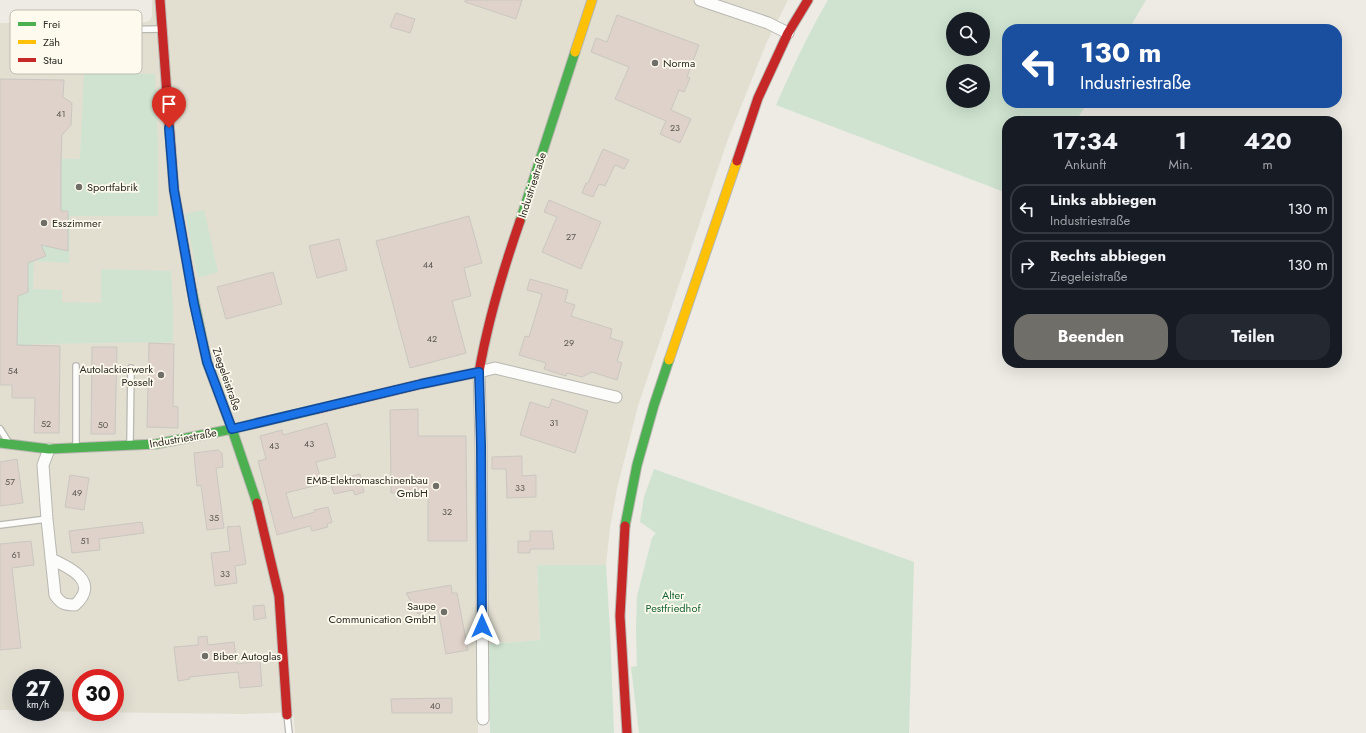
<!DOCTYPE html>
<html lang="de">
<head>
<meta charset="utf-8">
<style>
  body { margin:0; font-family:Jost,sans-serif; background:#242831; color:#f1f3f6; height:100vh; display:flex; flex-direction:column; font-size:15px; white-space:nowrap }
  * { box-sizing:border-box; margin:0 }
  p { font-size:13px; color:#9ea1a6 }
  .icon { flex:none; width:22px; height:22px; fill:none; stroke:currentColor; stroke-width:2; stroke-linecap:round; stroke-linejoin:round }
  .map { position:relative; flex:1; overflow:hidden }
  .details { position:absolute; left:1002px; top:116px; width:340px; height:252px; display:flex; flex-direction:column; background:#171b24; border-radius:16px; box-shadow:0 4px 16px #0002 }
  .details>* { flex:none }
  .hud { position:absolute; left:1002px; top:24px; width:340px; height:84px; border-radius:16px; box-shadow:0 4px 16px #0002; background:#1a4fa0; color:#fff; overflow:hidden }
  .tools { position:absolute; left:946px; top:12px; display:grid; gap:8px }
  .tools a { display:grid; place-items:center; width:44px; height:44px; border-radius:50%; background:#171b24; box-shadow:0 4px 16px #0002; font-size:20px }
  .speed { position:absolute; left:12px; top:669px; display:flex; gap:8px; font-size:20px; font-weight:700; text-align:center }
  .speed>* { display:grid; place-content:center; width:52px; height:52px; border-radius:50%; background:#171b24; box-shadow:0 4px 16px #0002; line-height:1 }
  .speed small { font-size:10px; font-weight:400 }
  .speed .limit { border:6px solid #d22; background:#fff; color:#111 }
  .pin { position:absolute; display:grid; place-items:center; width:34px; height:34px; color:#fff; margin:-41px -17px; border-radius:50% 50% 50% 0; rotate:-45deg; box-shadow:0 0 4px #0007 }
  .pin .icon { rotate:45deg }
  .me { position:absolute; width:44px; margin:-22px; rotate:0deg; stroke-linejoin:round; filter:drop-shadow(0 0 3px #0008) }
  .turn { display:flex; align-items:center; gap:14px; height:84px; padding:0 12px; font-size:18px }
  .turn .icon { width:52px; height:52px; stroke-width:2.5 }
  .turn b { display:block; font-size:28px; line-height:34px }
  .eta { display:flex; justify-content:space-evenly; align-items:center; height:68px; text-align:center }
  .eta b { font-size:24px; font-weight:700; line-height:28px }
  .primary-button { display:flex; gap:8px; margin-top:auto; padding:8px 12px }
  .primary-button a { flex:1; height:46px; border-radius:16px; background:#706e68; color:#fff; font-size:16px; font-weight:700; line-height:46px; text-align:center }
  .primary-button a+a { background:#242831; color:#f1f3f6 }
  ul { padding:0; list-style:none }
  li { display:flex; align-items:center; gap:12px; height:50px; margin:0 8px 6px; padding:0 4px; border:2px solid #363941; border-radius:16px }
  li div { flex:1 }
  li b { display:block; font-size:15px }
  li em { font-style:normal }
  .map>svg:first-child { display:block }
  .built { fill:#e2dfd1 }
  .green { fill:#cfe3d0; fill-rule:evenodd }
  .building { fill:#ded2ca; stroke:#cac7c2 }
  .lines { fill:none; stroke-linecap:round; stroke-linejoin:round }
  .lane-casing { stroke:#b8b7b1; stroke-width:8 }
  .street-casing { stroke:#b8b7b1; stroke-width:13 }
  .fast-casing { stroke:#b8b7b1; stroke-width:11 }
  .slow-casing { stroke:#b8b7b1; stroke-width:11 }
  .jam-casing { stroke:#b8b7b1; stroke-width:11 }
  .lane { stroke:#fcfcfb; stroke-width:5.5 }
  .street { stroke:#fcfcfb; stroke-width:11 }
  .fast { stroke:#4caf50; stroke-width:9 }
  .slow { stroke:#ffc107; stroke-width:9 }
  .jam { stroke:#c62828; stroke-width:9 }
  .route-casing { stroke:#114b97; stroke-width:10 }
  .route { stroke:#1a73e8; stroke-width:7 }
  .poi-dot { fill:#706e68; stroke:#fefaed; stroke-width:1.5 }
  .labels { text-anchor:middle; stroke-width:3.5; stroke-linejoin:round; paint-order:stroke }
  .number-label { font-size:9px; fill:#58554f }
  .poi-label { font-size:11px; fill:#2c2b26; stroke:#fefaed; text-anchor:start }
  .street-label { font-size:11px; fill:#2c2b26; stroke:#fefaed }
  .park-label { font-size:11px; fill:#186536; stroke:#fefaed }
  .key { fill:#fefaed; stroke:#bfbcb1; stroke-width:1 }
  .key-label { font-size:11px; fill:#2c2b26 }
</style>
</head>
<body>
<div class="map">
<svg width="1366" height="733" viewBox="0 0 1366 733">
  <rect width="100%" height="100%" fill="#edebe4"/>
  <!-- built -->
  <path class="built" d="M152 0H788L766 44 728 139 638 406 617 489 610 528 606 565H537L540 640 488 644 489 718 478 720V733H295L293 712 245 714 83 712H115V678H81V712L55 711V678H21V710H0V23H142L149 21 152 16Z"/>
  <!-- green -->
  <path class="green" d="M828 0H1146L1129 29H1007V103H1087L1076 121H1007V193L776 105C792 69 808 34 828 0ZM953 19H983V49H953ZM953 71H983V101H953Z
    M84 72 155 74 158 145V216H70L69 263 34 261 33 289 62 290V302L101 303V269L171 271 173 309V342L32 344 31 356H0V158L80 159Z
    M204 210 218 272 198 278 185 214Z
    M654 469 914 562 909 733H639L631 667 637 666 636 630 637 596 652 538 656 533 640 522 644 497Z
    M537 565H606L610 631 614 733H490L488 644 540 640Z"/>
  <!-- building -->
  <path class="building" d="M465 0H522L516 19 465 2Z
    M396 13 415 19 410 33 390 27Z
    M617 15 699 45 687 77 690 78 684 92 679 90 671 110 691 119 680 143 660 134 666 121 615 99 629 67 591 52 596 38 607 42Z
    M0 79 64 80 63 97 72 103 71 125 62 135 61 162V211H68V251L41 245 46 256 28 263V292L18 296 17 345 60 346 59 433H34L35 398H12V385H0Z
    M603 149 629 160 624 169 615 165 605 186 599 184 593 197 582 193 586 183H588Z
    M549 200 601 222 581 269 542 252 557 217 544 212Z
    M469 216 482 263 464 268 471 296 452 301 466 353 410 368 376 241Z
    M339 239 347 270 317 278 309 246Z
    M273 272 282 304 226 319 217 287Z
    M530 279 568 290 565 302 575 305 571 316 612 329 610 338 623 342 617 361 622 363 617 380 592 372 582 377 567 373 566 376 544 369 546 363 519 355 525 336 529 337 542 294 527 290Z
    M149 343 174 344 173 406 178 407V428L147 427Z
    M92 347H117L115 434H91Z
    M552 399 588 411 575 453 520 435 530 402 549 408Z
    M418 409V436H466L467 541H428V492L391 493 390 410Z
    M327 423 336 457 316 462 322 484 286 493 293 518 315 512 314 510 328 507 332 522 327 524 328 527 312 531 310 526 277 535 258 461 266 459 260 436 282 430 283 435Z
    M218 450 222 453 223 467 216 468 224 528 207 530 201 485 197 486 194 453Z
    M522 456V476L536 475V497L507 498 506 469H492V457Z
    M17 459 23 503 0 506V462Z
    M360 474 364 492 355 495 353 490 334 494 330 481Z
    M70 475 89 478 84 510 65 507Z
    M142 522 144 533 99 539 100 550 72 553 69 531Z
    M240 526 246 564 235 566 237 583 215 586 211 553 230 551 227 527Z
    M530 531H552L554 549H530V553H518V541H530Z
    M31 541 34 565 12 568 21 648 0 650V544Z
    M451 585 452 593H457L468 650 446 654 438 610 418 614 406 593Z
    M264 605 266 618 254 620 253 606Z
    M207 636 208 645 234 642 237 664 260 661 262 686 240 688 238 672 189 677 190 679 178 681 174 647 198 645V637Z
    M452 698V713H392L391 699Z"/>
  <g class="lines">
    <!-- lane casing -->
    <g class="lane-casing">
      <path id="lane" d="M18 64 47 31 162 29
        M76 366V447
        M0 429 7 440
        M130 443 131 368
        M0 525 47 519
        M287 715 289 733"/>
    </g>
    <!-- street casing -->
    <g class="street-casing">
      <path id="street" d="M700 0 768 23 788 33
        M49 449 43 465 47 519 55 595C61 604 65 605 75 605 100 582 71 568 51 559
        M483 719 481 445 479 372 495 368 616 397"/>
    </g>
    <!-- fast casing -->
    <g class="fast-casing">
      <path id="fast" d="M520 221 575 52
        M192 291 207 362 232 429 257 503
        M0 443 49 449 156 444 232 429 317 409
        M625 526 637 465 654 405 669 360"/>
    </g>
    <!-- slow casing -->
    <g class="slow-casing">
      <path id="slow" d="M575 52 592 0
        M669 360 737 161"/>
    </g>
    <!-- jam casing -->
    <g class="jam-casing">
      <path id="jam" d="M160 0 174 190 192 291
        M737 161 758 98 788 33 808 0
        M317 409 421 384 479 372C488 320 503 270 520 221
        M257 503 279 596 287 715
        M625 526 620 616 627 733"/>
    </g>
    <!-- lane -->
    <use href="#lane" class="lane"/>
    <!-- street -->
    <use href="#street" class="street"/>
    <!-- fast -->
    <use href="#fast" class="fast"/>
    <!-- slow -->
    <use href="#slow" class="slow"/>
    <!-- jam -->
    <use href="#jam" class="jam"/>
  </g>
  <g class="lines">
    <!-- route casing -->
    <g class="route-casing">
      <path id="route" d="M169 128 174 190 194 304 207 362 232 429 421 384 479 372 481 445 482 626"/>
    </g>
    <!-- route -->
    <use href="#route" class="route"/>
  </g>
  <!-- markers -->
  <g class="poi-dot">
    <circle cx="655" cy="63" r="4"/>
    <circle cx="79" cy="187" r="4"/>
    <circle cx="44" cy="223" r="4"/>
    <circle cx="161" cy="375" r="4"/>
    <circle cx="436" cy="486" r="4"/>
    <circle cx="444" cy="612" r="4"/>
    <circle cx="205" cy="656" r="4"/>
  </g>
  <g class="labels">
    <!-- number labels -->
    <g class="number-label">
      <text x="61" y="117">41</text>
      <text x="675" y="131">23</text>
      <text x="571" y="240">27</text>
      <text x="428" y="268">44</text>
      <text x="432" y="342">42</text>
      <text x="569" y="346">29</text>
      <text x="13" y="374">54</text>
      <text x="554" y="426">31</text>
      <text x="46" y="427">52</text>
      <text x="103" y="428">50</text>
      <text x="309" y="447">43</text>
      <text x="274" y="449">43</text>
      <text x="10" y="485">57</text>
      <text x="520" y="491">33</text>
      <text x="77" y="496">49</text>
      <text x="447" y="515">32</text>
      <text x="214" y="521">35</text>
      <text x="85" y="544">51</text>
      <text x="16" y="558">61</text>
      <text x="225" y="577">33</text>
      <text x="435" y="709">40</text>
    </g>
    <!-- poi labels -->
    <g class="poi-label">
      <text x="663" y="67">Norma</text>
      <text x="87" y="191">Sportfabrik</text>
      <text x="52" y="227">Esszimmer</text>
      <text x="153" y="373" text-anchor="end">Autolackierwerk<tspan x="153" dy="13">Posselt</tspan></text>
      <text x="428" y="484" text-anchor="end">EMB-Elektromaschinenbau<tspan x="428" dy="13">GmbH</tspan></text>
      <text x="436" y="610" text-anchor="end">Saupe<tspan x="436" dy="13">Communication GmbH</tspan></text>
      <text x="213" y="660">Biber Autoglas</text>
    </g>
    <!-- street labels -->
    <g class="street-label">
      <text transform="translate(532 185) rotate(-72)" y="4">Industriestraße</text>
      <text transform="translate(227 379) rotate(71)" y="4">Ziegeleistraße</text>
      <text transform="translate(183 438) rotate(-10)" y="4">Industriestraße</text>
    </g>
    <!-- park labels -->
    <g class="park-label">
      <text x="673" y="599">Alter<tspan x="673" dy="13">Pestfriedhof</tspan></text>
    </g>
  </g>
  <!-- legend -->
  <rect x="10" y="10" width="132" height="64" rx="6" class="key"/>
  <rect x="18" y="22" width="18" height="4" fill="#4caf50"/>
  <rect x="18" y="40" width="18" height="4" fill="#ffc107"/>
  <rect x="18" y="58" width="18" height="4" fill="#c62828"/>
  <g class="key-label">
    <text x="43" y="28">Frei</text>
    <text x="43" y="46">Zäh</text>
    <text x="43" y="64">Stau</text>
  </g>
</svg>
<div class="tools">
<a><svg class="icon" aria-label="search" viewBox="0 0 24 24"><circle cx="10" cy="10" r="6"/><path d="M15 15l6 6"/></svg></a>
<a><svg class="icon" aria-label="layers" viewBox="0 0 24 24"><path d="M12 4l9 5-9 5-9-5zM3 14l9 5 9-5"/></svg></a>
</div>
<div class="speed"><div>27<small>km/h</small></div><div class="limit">30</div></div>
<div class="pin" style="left:169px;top:128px;background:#d93025"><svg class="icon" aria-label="arrive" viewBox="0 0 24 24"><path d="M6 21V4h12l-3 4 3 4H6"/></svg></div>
<svg class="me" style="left:482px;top:626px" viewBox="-20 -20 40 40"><path d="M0-17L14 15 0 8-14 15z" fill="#1a73e8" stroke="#fff" stroke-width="4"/></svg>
<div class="hud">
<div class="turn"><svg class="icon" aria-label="left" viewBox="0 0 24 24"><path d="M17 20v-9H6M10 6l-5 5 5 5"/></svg><div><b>130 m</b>Industriestraße</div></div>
</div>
<section class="details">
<div class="eta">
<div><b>17:34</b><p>Ankunft</p></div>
<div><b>1</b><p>Min.</p></div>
<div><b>420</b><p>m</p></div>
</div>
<ul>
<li><svg class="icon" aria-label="left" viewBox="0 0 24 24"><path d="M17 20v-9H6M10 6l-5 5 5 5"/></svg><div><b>Links abbiegen</b><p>Industriestraße</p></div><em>130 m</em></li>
<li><svg class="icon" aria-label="right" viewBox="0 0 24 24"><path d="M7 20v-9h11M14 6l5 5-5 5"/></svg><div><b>Rechts abbiegen</b><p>Ziegeleistraße</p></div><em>130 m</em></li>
</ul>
<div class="primary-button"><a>Beenden</a><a>Teilen</a></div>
</section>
</div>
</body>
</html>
